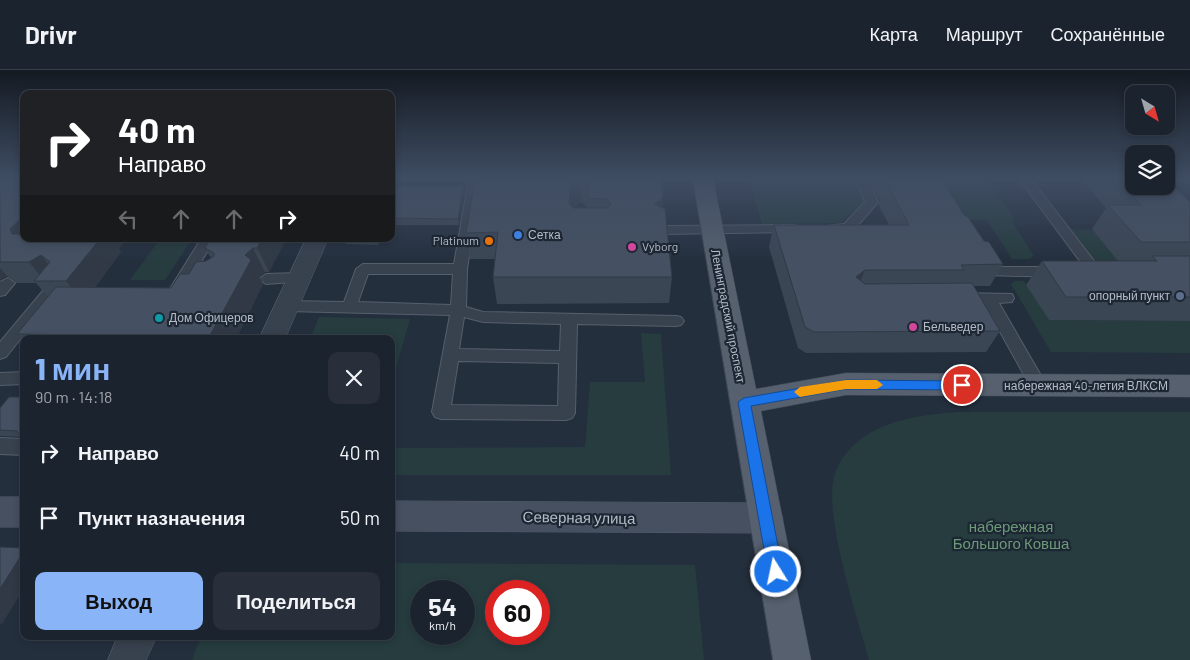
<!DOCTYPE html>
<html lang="ru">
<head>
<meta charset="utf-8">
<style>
  body { margin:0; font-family:Barlow,sans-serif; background:#282f3a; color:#f1f3f6; height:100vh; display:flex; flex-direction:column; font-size:19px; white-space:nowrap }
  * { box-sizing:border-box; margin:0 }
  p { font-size:16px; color:#a0a4aa }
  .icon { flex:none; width:28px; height:28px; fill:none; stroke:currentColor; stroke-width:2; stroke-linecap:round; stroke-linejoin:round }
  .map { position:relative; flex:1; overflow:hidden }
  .details { position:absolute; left:20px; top:265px; width:375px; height:305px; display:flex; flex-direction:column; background:#1b232e; border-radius:10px; box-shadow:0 2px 8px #0003,0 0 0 1px #39404a }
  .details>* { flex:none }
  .top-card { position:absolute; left:20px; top:20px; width:375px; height:152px; border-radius:10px; box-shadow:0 2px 8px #0003,0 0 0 1px #39404a; background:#202124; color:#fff; overflow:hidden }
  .needle { width:32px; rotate:143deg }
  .buttons { position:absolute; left:1125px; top:15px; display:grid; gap:10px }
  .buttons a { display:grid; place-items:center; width:50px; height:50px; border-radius:10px; background:#1b232e; box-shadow:0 2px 8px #0003,0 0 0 1px #39404a; font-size:25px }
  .speed { position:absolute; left:410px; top:510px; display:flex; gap:10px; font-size:25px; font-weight:700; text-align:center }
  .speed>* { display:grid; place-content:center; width:65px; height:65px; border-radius:50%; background:#1b232e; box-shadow:0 2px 8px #0003,0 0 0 1px #39404a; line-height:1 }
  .speed small { font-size:12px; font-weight:400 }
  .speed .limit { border:8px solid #d22; background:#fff; color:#111 }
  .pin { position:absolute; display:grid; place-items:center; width:42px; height:42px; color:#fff; margin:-21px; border:2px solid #fff; border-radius:50%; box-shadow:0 1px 5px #0007 }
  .me { position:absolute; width:55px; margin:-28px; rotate:350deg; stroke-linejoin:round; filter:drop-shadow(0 0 4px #0008) }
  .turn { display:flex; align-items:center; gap:18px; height:105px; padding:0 15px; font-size:22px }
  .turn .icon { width:65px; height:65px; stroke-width:2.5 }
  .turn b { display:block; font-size:35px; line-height:42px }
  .lanes { display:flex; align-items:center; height:48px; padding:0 15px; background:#0003; justify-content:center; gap:25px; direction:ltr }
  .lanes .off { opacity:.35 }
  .round { display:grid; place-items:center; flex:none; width:52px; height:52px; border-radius:10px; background:#282f3a }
  .summary { display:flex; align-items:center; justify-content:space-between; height:85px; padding:0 15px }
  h1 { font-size:30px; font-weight:800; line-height:38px; color:#8ab4f8 }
  .button { display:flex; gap:10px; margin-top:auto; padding:10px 15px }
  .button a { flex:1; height:58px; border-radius:10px; background:#8ab4f8; color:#111; font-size:20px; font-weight:800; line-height:58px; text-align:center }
  .button a+a { background:#282f3a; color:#f1f3f6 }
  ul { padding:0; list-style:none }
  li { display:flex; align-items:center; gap:15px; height:65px; padding:0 15px }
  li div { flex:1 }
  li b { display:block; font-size:19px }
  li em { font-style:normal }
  header { display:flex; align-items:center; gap:30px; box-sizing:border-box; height:70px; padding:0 25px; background:#1b232e; border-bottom:1px solid #39404a }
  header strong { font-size:24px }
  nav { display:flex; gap:28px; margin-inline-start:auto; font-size:18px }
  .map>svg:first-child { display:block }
  .green { fill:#263c3f; fill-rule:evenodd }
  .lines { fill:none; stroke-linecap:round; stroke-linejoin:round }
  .service-casing { stroke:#565f6c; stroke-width:2 }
  .minor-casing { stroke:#565f6c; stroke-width:1 }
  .secondary-casing { stroke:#565f6c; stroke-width:1 }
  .primary-casing { stroke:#414a57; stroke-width:1 }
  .service { fill:#38414e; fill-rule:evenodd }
  .minor { fill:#38414e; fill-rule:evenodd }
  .secondary { fill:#465061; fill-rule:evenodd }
  .primary { fill:#56606e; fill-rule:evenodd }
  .wall { fill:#3b4654; fill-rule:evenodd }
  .shaded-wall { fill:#303945 }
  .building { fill:#455162; stroke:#303945 }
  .route { fill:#1a73e8; stroke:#114b97 }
  .slow { fill:#f59e0b }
  .shop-dot { fill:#3f7fe0; stroke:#1d2633; stroke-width:2 }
  .food-dot { fill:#e8710a; stroke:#1d2633; stroke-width:2 }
  .hotel-dot { fill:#d1479c; stroke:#1d2633; stroke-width:2 }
  .service-dot { fill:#5c6f8a; stroke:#1d2633; stroke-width:2 }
  .culture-dot { fill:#0f9aa8; stroke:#1d2633; stroke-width:2 }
  .labels { text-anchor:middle; stroke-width:4.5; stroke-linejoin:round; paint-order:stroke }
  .poi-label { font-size:12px; fill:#b4bcc9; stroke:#1d2633; text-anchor:start }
  .street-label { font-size:12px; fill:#b4bcc9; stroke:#1d2633 }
  .near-street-label { font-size:15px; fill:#b4bcc9; stroke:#1d2633 }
  .near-park-label { font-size:15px; fill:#6b9a76; stroke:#1d2633 }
</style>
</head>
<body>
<header>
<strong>Drivr</strong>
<nav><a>Карта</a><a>Маршрут</a><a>Сохранённые</a></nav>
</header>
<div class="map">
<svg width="1190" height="590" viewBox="0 0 1190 590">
  <rect width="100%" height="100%" fill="#242f3e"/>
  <!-- green -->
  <path class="green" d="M749 109H855L866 130 840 153 762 154Z
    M940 109H986L1015 149 1011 150 1034 186 1029 189H1012L987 150H966Z
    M1071 159 1092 160 1145 192H1101L1094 189Z
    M160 169H192L165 210H130Z
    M1015 211H1024L1049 250 1190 251V283L1051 282 1011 214Z
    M319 247 410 249 391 315V269H310Z
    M641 263 661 264 671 405H391V378L585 377 590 312H645Z
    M959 342H1190V590H869C858 549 820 437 836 401 856 353 914 345 959 342Z
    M391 493 695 495 704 590H192L201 566H391ZM421 521H464V564H421ZM496 521H539V564H496Z"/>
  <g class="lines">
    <!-- service casing -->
    <g class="service-casing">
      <path id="service" d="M469 109H481L467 199 466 237 483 242 676 246 681 247 684 251 681 255 676 256 577 254 575 343 572 348 566 350 441 349 435 347 432 342 450 245 287 241 282 240 280 236 282 232 287 231 344 232 356 199 363 194H454ZM368 204H453L451 235 358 232ZM464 247 483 252 561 254 560 281 459 279ZM458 291 559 293 558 336 451 335Z
        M855 109H867L878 132 853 161 826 162 824 159 826 156 844 154 865 132Z
        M1019 109H1031L1101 200 1103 203 1101 206H1091Z
        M794 155 799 156 801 159 799 162 661 164 654 160 661 156Z
        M201 169H215L180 226H170L168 222Z
        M991 197H1057L1064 202 1057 207 986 205 984 202Z
        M299 203 304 205 306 208 304 211 266 214 259 209 266 204Z
        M8 208 15 213 5 225 0 226V212Z
        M57 208 62 210 64 213 62 216 6 287 0 289V272L52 210Z
        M960 223 1012 224 1014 228 1012 232 999 233 1047 316 1045 321 1039 322 1033 321 984 233 955 232 953 228 955 224Z
        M24 302V314L0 315V303Z
        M0 368 24 369V385L0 384Z"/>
    </g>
    <!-- minor casing -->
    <g class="minor-casing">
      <path id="minor" d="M0 109H11L7 114 0 116Z
        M306 169H328L285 269H259Z
        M118 566H157L146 590H108Z"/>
    </g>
    <!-- secondary casing -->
    <g class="secondary-casing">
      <path id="secondary" d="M0 427H24V457H0Z
        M391 431 766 433 778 437 783 448 778 459 766 463 391 461Z"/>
    </g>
    <!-- primary casing -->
    <g class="primary-casing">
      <path id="primary" d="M693 109H713L756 319 846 303 1190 305V327L846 325 761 341 811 590H773Z"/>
    </g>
    <!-- service -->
    <use href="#service" class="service"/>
    <!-- minor -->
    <use href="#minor" class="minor"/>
    <!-- secondary -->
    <use href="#secondary" class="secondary"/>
    <!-- primary -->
    <use href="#primary" class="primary"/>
  </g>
  <!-- wall -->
  <path class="wall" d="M24 109V169L119 179 121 182 95 217 171 218 211 188 205 178 286 169 269 202H265L259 207 263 214 236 269H24V271L17 264 48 227 36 213H17L7 206 0 210V111Z
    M475 109H661L663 128 662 138 672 207 669 233 497 234 493 207 495 189H470L466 163ZM581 132 588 138H573Z
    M869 109H945L946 116 964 145 1003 194 990 216H974L1000 261 986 282 806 283 798 278 769 177 774 155H889L878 134 880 131Z
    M1081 109H1134L1190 132V251L1049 250 1026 215 1042 191H1118L1092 159 1106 138Z
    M1182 109H1190V116Z
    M391 116H463L465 123 459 155H391Z
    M344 169H380L378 175 346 174Z
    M24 327V368L22 367 0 366V338Z"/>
  <!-- shaded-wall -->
  <path class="shaded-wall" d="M577 109H581V132L572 138 569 133 571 112Z
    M463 116 465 123 459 155 458 149Z
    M663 128 661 154 654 134Z
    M22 147 24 149V169L12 164 10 159Z
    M100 169H127L119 179 121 182 83 232 66 211Z
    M262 169H286L269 202 257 178Z
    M377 169H380L378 175Z
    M253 178 265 202 259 207 263 214 236 269H208L245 185Z
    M41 185 58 206 45 211 29 192Z
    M0 198 7 206 0 210Z
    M865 200 856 222V207Z
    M24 481V518L2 554 0 553V519Z"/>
  <!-- building -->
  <path class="building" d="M2 109H24V147H22L10 159 12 164H24V169H100L66 211H34L50 192 41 185 29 192H0V111Z
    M475 109H577L571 112 569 133 573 138H607L611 135 608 129 588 128V112L584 109H661L663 128 654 134 665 139 672 207H493L498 162 466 163Z
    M887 109H945L946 116 964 145 968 147 984 171 989 172 1003 194 961 195 964 200H865L856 207 865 214 972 213 1000 261 814 262 805 257 774 155H909L887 113 888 110Z
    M1117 109H1134V116H1166V109L1190 132V172H1141L1108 135H1141Z
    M391 116H463L458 149 391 148Z
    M210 169H262L257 178H253L245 185 251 190 208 269H138L140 266 17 264 56 217 171 218 180 204H189L196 192 206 191 214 186V183L205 178Z
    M1152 186H1190V227H1066L1042 191H1157Z
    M9 327H24V364H19L17 361 0 360V338Z
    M0 477 24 478V481L0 519Z"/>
  <!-- sky -->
  <linearGradient id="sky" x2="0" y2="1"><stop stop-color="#141a22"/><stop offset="0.57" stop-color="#3f4d63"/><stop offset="1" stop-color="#3f4d63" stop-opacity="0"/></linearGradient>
  <rect width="1190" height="191" fill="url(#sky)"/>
  <!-- route -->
  <path class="route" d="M846 310 962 311 968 315 962 320 846 319 751 336 783 502 781 507 776 509 770 507 768 502 738 332 744 328Z"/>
  <!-- slow -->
  <path class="slow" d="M846 310H877L883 315 877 319H846L800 327 794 322 800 317Z"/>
  <!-- markers -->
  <circle class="shop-dot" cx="518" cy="165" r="5"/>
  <circle class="food-dot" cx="489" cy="171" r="5"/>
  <g class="hotel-dot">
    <circle cx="632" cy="177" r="5"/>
    <circle cx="913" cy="257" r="5"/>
  </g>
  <circle class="service-dot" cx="1180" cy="226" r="5"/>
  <circle class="culture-dot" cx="159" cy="248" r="5"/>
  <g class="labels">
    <!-- poi labels -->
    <g class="poi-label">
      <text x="528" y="169">Сетка</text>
      <text x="479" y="175" text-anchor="end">Platinum</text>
      <text x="642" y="181">Vyborg</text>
      <text x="1170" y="230" text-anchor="end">опорный пункт</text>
      <text x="169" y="252">Дом Офицеров</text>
      <text x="923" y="261">Бельведер</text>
    </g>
    <!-- street labels -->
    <g class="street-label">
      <text transform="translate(728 246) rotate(79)" y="4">Ленинградский проспект</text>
      <text x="1086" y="320">набережная 40-летия ВЛКСМ</text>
    </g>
    <!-- near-street labels -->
    <g class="near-street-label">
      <text transform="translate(579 448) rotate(1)" y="5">Северная улица</text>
    </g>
    <!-- near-park labels -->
    <g class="near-park-label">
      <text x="1011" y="462">набережная<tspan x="1011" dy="17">Большого Ковша</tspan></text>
    </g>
  </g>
</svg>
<div class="buttons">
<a><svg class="needle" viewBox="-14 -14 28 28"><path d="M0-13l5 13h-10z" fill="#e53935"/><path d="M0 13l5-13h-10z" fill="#a0a4aa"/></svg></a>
<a><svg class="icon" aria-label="layers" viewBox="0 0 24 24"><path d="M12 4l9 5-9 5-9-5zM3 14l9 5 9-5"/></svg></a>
</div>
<div class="speed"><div>54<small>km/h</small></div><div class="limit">60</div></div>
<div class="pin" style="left:962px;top:315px;background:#d93025"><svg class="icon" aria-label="arrive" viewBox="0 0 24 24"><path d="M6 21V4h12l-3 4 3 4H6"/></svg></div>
<svg class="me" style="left:776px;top:502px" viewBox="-20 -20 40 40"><circle r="17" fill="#1a73e8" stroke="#fff" stroke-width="3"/><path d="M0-11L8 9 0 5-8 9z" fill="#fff"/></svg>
<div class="top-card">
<div class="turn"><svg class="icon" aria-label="right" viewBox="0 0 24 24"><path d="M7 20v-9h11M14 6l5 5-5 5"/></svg><div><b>40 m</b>Направо</div></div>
<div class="lanes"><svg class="icon off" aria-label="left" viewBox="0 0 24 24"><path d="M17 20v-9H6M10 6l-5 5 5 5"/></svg><svg class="icon off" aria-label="ahead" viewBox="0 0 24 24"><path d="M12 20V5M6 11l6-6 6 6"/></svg><svg class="icon off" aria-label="ahead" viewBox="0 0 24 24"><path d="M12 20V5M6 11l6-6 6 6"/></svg><svg class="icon" aria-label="right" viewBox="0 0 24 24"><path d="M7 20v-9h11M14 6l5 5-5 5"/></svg></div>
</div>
<section class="details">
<div class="summary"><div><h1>1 мин</h1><p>90 m · 14:18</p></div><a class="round"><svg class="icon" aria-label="close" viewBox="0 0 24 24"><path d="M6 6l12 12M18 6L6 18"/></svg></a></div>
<ul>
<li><svg class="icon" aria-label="right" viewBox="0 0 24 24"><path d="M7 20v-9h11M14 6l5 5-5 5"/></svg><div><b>Направо</b></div><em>40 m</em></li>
<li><svg class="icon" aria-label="arrive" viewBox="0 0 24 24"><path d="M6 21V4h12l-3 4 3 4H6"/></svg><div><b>Пункт назначения</b></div><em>50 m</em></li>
</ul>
<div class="button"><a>Выход</a><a>Поделиться</a></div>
</section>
</div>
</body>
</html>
